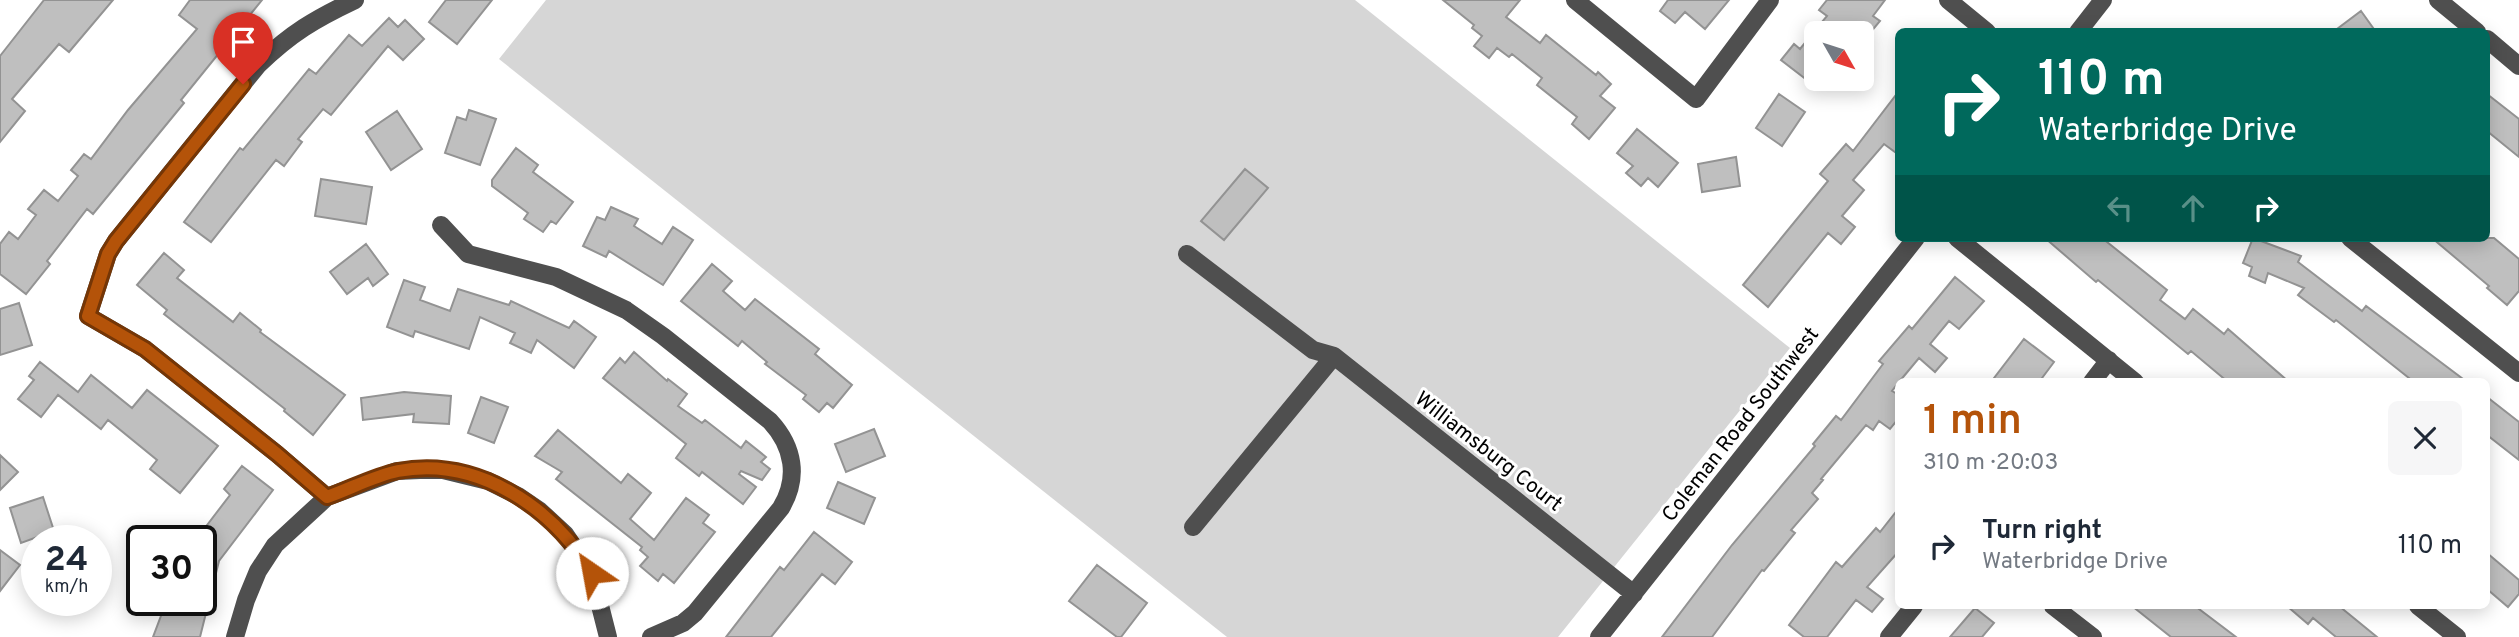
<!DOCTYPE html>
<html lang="en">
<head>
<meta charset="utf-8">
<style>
  body { margin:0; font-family:Overpass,sans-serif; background:#f6f6f7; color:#1f2937; height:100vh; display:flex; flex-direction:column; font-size:26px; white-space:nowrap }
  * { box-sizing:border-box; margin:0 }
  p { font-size:23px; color:#747a83 }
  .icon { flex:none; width:38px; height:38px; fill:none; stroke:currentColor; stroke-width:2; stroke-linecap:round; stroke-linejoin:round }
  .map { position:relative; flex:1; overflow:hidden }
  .side { position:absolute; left:1895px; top:378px; width:595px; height:231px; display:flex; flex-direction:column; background:#fff; border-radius:10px; box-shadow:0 4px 18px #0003 }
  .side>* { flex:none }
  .guide { position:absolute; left:1895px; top:28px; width:595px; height:214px; border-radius:10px; box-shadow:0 4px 18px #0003; background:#00695c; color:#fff; overflow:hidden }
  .needle { width:46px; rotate:129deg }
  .tools { position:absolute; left:1804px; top:21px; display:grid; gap:14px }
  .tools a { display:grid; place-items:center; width:70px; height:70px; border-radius:10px; background:#fff; box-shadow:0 4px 18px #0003; font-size:35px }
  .speed { position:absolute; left:21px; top:525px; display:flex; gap:14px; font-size:35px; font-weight:700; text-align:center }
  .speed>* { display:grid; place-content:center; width:91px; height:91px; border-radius:50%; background:#fff; box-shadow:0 4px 18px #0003; line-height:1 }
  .speed small { font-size:18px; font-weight:400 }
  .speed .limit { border:4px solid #111; border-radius:10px; background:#fff; color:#111 }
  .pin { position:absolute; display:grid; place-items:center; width:60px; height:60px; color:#fff; margin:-72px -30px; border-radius:50% 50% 50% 0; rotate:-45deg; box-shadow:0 0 7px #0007 }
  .pin .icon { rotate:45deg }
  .me { position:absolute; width:77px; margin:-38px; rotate:327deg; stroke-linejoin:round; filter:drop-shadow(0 0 5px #0008) }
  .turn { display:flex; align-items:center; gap:24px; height:147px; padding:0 28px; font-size:32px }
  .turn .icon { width:91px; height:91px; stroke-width:2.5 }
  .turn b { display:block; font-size:49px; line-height:60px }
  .lanes { display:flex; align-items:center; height:66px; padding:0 28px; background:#0003; justify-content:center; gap:35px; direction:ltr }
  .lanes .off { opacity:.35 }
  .round { display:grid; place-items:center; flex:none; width:74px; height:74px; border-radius:10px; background:#f6f6f7 }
  .head { display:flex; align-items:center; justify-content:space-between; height:119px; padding:0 28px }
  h1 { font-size:42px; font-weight:600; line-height:52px; color:#b45309 }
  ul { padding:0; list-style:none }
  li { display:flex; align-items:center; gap:21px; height:98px; padding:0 28px }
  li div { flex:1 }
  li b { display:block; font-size:26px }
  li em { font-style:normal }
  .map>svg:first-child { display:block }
  .green { fill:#d6d6d6 }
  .building { fill:#bfbfbf; stroke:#939393; stroke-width:2 }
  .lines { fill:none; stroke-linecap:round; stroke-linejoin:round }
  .minor { stroke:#4f4f4f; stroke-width:18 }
  .route-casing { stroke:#753606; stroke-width:18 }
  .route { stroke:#b45309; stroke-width:12 }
  .labels { text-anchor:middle; stroke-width:6; stroke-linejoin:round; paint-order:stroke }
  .street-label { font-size:21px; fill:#000; stroke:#fff }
</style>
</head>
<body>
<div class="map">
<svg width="2519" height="637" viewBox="0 0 2519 637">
  <rect width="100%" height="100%" fill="#fff"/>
  <!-- green -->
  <path class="green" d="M546 0H1355L1790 348 1558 637H1227L499 59Z"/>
  <!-- building -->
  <path class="building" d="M44 0H113L69 52 59 44 12 99 25 111 0 142V56Z
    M190 0H262L181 100 184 103 93 214 87 209 47 261 50 264 26 294 0 274V244L9 232 18 239 36 215 28 209 44 190 58 201 78 176 71 170 84 154 91 159 128 110 197 29 179 15Z
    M446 0H492L457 44 429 22Z
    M1443 0H1520L1506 17 1540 43 1546 35 1596 75 1598 72 1611 84 1600 96 1615 108 1589 139 1572 124 1577 117 1537 85 1542 78 1512 54 1509 57 1497 48 1489 58 1474 46 1482 36 1472 28 1474 25Z
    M1668 0H1729L1705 29 1685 12 1675 23 1660 11Z
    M1827 0H1885L1873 16 1880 21 1870 33H1816V87L1781 60 1794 44 1800 49 1827 16 1819 10Z
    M2361 11 2376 32H2333Z
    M389 18 398 27 405 20 424 39 403 60 388 46 331 115 323 109 298 139 302 142 284 166 276 160 211 242 184 222 240 148 243 150 309 69 316 74 349 35 362 46Z
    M1899 91V155L1884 144 1853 180 1864 190 1842 216 1855 227 1841 244 1828 233 1768 307 1743 285 1828 181 1820 174 1846 144 1853 151Z
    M1779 94 1805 112 1782 146 1756 128Z
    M2487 94 2519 119V157L2487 131Z
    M469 110 496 119 480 165 445 153 457 117 466 120Z
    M397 111 422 149 391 170 366 132Z
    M1637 129 1678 163 1658 187 1648 178 1641 186 1626 173 1633 166 1617 153Z
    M516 148 538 165 533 172 573 202 556 224 551 221 543 232 524 219 528 213 492 186V180Z
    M1736 157 1740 186 1702 192 1698 164Z
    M1245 169 1268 188 1224 240 1201 221Z
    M321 179 372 187 366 224 315 216Z
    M611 207 638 219 634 226 662 244 673 227 693 240 663 285 609 251 606 257 583 246 597 217 605 220Z
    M2045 238H2102L2167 290 2160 300 2185 319 2193 309 2224 334 2228 329 2289 382H2228L2191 351 2188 354 2098 280 2096 282Z
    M2253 238 2301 256 2298 262 2362 311 2366 306 2467 382H2414L2336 320 2334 322 2298 295 2304 288 2268 273 2265 283 2249 276 2252 267 2243 263Z
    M2432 238H2494L2519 259V291L2507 305 2487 288 2489 286Z
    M366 244 388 274 373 286 368 278 347 294 330 272Z
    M164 253 184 270 177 278 233 322 240 313 261 330 260 332 345 395 313 435 284 411 285 409 164 314 167 310 137 285Z
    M712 264 732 281 723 291 745 310 755 299 819 349 815 354 852 385 833 408 827 403 819 412 803 399 806 395 765 364 767 362 742 341 738 346 681 301Z
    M1955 277 1984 301 1959 329 1949 321 1930 344 1947 358 1935 372 1919 358 1899 382 1892 391 1899 395V418L1890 429 1879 421 1873 430 1866 425 1821 479 1823 480 1812 493 1818 499 1791 530 1795 533 1764 571 1762 570 1712 637H1662L1732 545 1815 446 1813 444 1836 416 1841 420 1883 364 1879 361 1909 326 1912 329Z
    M404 280 425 287 420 300 450 311 458 289 509 305 511 301 569 328 574 321 596 337 574 368 537 340 531 353 510 343 515 333 480 317 469 349 415 331 413 337 387 327Z
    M19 303 32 345 0 355V309Z
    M2024 339 2054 362 2039 382H1991Z
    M634 352 667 381 668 379 687 394 678 406 702 423 705 420 741 448 746 441 766 457 761 462 770 469 762 480 741 471 739 474 756 487 743 504 702 472 699 476 676 458 686 444 603 378 620 358 625 363Z
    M40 362 78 392 91 375 132 408 147 390 218 446 180 493 150 469 157 460 108 420 101 429 58 395 41 417 18 399 34 380 29 376Z
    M404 392 451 396 449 424 413 422 414 414 363 420 361 398Z
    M481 397 508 407 494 443 468 433Z
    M2487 397 2519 422V460L2487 435Z
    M874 429 885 456 846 472 835 444Z
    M558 430 621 483 628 474 651 493 630 519 654 540 686 498 709 515 703 523 715 532 674 583 663 574 658 581 640 566 648 557 640 550 642 547 556 479 562 472 535 456Z
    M0 455 18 472 0 490Z
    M242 466 273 490 219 561 200 637H153L167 600H201V533L230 495 224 489Z
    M838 482 875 498 864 524 827 508Z
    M43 497 54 531 21 543 10 508Z
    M1899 508V551L1867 587 1883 599 1872 612 1856 600 1827 637H1804L1789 625 1836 562 1842 567 1876 528 1880 532Z
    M814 532 852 562 835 584 822 574 771 637H726L780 567 784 570Z
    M0 550 20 565 0 591Z
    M2487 553 2519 580V594L2508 607 2487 589Z
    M1097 565 1147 603 1121 637H1117L1069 601Z
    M2132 606H2195L2236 637H2171Z
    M2287 606H2339L2377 637H2336L2313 618 2308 624Z
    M1975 608 1994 623 1982 637H1950Z"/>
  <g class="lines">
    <!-- minor -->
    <path class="minor" d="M1575 0 1696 99 1770 0
      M1948 0 1987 32
      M2438 0 2477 32
      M2078 32 2103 0
      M2487 39 2519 66
      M441 225 468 254 556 277 626 310 663 336 770 421C794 447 799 478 781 508L695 613 683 623 651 637
      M1957 238 2135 382
      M2350 238 2519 373
      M1187 254 1313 350 1334 356 1634 594
      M2092 382 2109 360
      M327 497 277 454 145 349 88 316 108 254 116 241 258 65C291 33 315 19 355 0
      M1193 527 1334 356
      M2053 606 2093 637
      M2418 606 2457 637
      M235 637 246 600 258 571 275 545 327 497 397 471 420 470H443L488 481 518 496 540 511 565 534 592 574 608 637
      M1599 637 1916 238
      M1889 637 1914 606"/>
  </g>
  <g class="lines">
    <!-- route casing -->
    <g class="route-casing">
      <path id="route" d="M243 84 116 241 108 254 88 316 145 349 277 454 327 497C350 489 374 476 398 471 478 456 553 508 592 573"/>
    </g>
    <!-- route -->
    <use href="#route" class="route"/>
  </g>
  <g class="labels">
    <!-- street labels -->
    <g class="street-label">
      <text transform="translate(1740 424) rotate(-52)" y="7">Coleman Road Southwest</text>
      <text transform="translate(1489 451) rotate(38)" y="7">Williamsburg Court</text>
    </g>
  </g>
</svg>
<div class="tools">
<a><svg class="needle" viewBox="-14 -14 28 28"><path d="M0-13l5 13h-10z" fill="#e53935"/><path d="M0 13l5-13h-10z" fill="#747a83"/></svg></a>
</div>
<div class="speed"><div>24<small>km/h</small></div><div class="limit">30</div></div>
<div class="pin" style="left:243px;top:84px;background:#d93025"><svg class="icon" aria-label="arrive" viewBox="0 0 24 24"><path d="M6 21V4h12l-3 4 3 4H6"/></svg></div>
<svg class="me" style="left:592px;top:573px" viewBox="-20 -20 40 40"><circle r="19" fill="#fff"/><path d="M0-13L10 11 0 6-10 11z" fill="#b45309"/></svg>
<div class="guide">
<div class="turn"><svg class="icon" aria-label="right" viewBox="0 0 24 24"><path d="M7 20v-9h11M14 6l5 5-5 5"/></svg><div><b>110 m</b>Waterbridge Drive</div></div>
<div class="lanes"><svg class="icon off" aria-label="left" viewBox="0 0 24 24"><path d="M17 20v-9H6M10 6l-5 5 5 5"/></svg><svg class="icon off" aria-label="ahead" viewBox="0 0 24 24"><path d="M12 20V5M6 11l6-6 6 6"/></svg><svg class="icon" aria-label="right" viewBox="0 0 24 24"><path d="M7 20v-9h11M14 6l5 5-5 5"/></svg></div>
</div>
<section class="side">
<div class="head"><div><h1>1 min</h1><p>310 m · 20:03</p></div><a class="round"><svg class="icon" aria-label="close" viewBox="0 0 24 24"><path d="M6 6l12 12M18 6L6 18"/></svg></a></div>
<ul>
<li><svg class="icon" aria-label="right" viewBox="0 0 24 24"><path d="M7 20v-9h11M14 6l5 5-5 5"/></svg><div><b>Turn right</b><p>Waterbridge Drive</p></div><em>110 m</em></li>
</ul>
</section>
</div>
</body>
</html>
